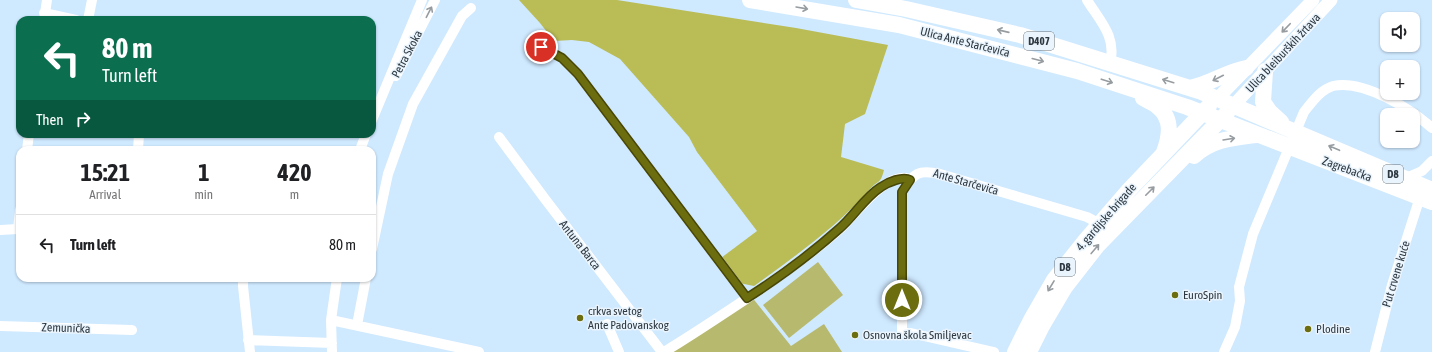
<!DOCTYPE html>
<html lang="en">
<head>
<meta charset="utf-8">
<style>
  body { margin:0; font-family:"Asap Condensed",sans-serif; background:#f2f2f2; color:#202124; height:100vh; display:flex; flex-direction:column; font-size:15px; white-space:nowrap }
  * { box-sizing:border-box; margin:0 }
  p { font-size:13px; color:#757577 }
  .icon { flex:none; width:22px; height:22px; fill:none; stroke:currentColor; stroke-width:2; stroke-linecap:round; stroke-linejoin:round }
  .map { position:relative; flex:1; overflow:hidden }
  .panel { position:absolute; left:16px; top:146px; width:360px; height:136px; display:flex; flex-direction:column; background:#fff; border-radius:12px; box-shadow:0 1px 3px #0004 }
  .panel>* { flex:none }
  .guide { position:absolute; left:16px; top:16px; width:360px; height:122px; border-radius:12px; box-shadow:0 1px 3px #0004; background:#0b6e4f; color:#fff; overflow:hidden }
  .controls { position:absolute; left:1380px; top:12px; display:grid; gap:8px }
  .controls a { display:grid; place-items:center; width:40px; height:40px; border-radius:8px; background:#fff; box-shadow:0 1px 3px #0004; font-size:20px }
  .pin { position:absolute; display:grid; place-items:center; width:34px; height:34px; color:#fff; margin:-17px; border:2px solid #fff; border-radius:50%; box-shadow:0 1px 4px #0007 }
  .me { position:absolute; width:44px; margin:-22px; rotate:0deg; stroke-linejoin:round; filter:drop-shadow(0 0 3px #0008) }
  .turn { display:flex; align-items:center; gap:14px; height:84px; padding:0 20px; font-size:18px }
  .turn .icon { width:52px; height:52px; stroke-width:2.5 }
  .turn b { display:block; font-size:28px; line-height:34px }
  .then { display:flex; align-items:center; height:38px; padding:0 20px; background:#0003; gap:8px; font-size:15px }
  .eta { display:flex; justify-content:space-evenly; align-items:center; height:68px; text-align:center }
  .eta b { font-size:24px; font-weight:700; line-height:28px }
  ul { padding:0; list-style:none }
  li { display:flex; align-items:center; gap:12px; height:60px; padding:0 20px; border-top:1px solid #e0e0e0 }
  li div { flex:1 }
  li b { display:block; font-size:15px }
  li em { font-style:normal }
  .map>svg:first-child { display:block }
  .green { fill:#b7b96f }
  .forest { fill:#babc56 }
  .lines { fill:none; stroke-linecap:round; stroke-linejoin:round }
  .minor { stroke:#fff; stroke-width:10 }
  .tertiary { stroke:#fff; stroke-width:13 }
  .primary { stroke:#fff; stroke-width:16 }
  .oneway { stroke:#969ca0 }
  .route-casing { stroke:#464709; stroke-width:10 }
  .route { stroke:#6c6d0e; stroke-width:7 }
  .poi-dot { fill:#6c6d0e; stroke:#e9f4fd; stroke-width:1.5 }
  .labels { text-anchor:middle; stroke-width:3; stroke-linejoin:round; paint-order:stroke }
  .shield { fill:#e9f4fd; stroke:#667079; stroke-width:1 }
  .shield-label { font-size:11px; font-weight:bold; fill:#2e3841 }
  .street-label { font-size:12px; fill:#2e3841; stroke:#e9f4fd }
  .poi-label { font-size:12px; fill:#2e3841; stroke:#e9f4fd; text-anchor:start }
</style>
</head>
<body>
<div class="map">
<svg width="1432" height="352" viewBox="0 0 1432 352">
  <rect width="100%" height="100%" fill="#cfe9ff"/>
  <!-- green -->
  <path class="green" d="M818 262 843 295 789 338 763 305Z
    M751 296 791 346 824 324 842 352H664Z"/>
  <!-- forest -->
  <path class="forest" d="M519 0H617L796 28 888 45 865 114 845 124 841 157 884 170C880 185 879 179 870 189 837 227 795 256 754 286L739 283 721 258 757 231 697 152 689 137 620 59 589 42 572 40 554 41 540 23Z"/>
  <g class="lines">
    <!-- minor -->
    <path class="minor" d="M1087 0C1100 21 1117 37 1110 63
      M44 13 76 20
      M44 20 47 0
      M88 20 92 0
      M530 42 562 58 578 74 747 298
      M396 76 435 0
      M372 120 422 0
      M499 137 545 199 662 352
      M27 150 29 134
      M138 150 139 134
      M360 150 366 134
      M1404 179 1422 171 1432 161
      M0 230 18 229 20 210
      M372 249 388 174 413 104 462 16 471 8
      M243 278V286L250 352
      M331 320 479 352
      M607 324 619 352
      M357 325 366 278
      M0 326 132 330
      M248 340 332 343
      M332 352 331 320 337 278
      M664 352C692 335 719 317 746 299 779 277 811 255 841 228 856 214 887 170 910 179
      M994 352 902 331V192C914 173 918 169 940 174L1087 217 1100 224
      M1224 352 1235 327 1240 301 1239 287 1253 234 1304 112C1312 102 1320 90 1333 86 1363 79 1411 109 1432 128
      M1375 352 1392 285 1420 197"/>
    <!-- tertiary -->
    <path class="tertiary" d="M1218 98 1313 0
      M1234 105 1331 0"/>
    <!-- primary -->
    <path class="primary" d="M750 0 899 25 1077 71 1187 107 1432 202
      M856 0 906 9 1020 35 1199 91 1432 190
      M1265 71 1263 102 1270 112 1281 122
      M1189 88C1211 84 1225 72 1246 68
      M1143 98C1148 101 1153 103 1157 106 1173 118 1170 136 1164 152
      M1194 156C1212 139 1233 138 1256 135
      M1015 352 1031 320 1054 280 1085 241 1129 190 1209 106
      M1029 352 1042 326 1065 287 1097 246 1227 113"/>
  </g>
  <!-- one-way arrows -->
  <defs><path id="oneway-shaft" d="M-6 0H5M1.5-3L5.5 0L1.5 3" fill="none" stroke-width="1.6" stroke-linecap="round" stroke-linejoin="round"/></defs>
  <g class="oneway">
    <use href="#oneway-shaft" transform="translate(802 8) rotate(10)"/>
    <use href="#oneway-shaft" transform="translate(429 12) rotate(-63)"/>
    <use href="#oneway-shaft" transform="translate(1286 28) rotate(134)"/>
    <use href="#oneway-shaft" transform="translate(1003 31) rotate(-167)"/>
    <use href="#oneway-shaft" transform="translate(1038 60) rotate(15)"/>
    <use href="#oneway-shaft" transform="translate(1218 78) rotate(153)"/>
    <use href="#oneway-shaft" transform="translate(1107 81) rotate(18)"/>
    <use href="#oneway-shaft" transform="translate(1168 81) rotate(-163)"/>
    <use href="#oneway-shaft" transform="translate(1229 139) rotate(-9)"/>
    <use href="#oneway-shaft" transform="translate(1334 148) rotate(-157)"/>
    <use href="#oneway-shaft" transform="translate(1150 191) rotate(-45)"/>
    <use href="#oneway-shaft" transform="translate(1095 249) rotate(-50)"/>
    <use href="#oneway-shaft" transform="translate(1051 286) rotate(121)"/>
  </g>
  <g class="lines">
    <!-- route casing -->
    <g class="route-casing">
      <path id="route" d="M541 47 562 58 578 74 747 298C780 277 811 254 840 228 854 216 865 197 881 187 888 182 903 176 910 180L902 192V300"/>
    </g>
    <!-- route -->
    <use href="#route" class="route"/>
  </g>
  <!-- markers -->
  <g class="poi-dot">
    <circle cx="1175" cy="295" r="4"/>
    <circle cx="580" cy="318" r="4"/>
    <circle cx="1308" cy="329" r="4"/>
    <circle cx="855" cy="335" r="4"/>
  </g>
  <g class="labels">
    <!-- shield labels -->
    <g class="shield">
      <rect x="1024" y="32" width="30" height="18" rx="3"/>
      <rect x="1383" y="165" width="20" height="18" rx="3"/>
      <rect x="1055" y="258" width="20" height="18" rx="3"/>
    </g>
    <g class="shield-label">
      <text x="1039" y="45">D407</text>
      <text x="1393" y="178">D8</text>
      <text x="1065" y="271">D8</text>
    </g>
    <!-- street labels -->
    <g class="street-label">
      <text transform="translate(965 42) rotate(14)" y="4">Ulica Ante Starčevića</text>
      <text transform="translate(1283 53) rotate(-47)" y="4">Ulica bleiburških žrtava</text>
      <text transform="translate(407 54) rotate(-62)" y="4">Petra Skoka</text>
      <text transform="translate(1347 169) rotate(20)" y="4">Zagrebačka</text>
      <text transform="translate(966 182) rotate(16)" y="4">Ante Starčevića</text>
      <text transform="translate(1106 217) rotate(-49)" y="4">4. gardijske brigade</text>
      <text transform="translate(580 245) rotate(52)" y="4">Antuna Barca</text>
      <text transform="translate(1396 274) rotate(-73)" y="4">Put crvene kuće</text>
      <text transform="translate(66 328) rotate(2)" y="4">Zemunička</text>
    </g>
    <!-- poi labels -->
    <g class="poi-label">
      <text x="1183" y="299">EuroSpin</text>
      <text x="588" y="315">crkva svetog<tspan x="588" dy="14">Ante Padovanskog</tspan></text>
      <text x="1316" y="333">Plodine</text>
      <text x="863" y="339">Osnovna škola Smiljevac</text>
    </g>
  </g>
</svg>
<div class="controls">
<a><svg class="icon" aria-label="sound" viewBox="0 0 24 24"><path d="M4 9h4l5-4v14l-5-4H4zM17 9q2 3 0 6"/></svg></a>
<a>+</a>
<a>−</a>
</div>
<div class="pin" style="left:541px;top:47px;background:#d93025"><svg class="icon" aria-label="arrive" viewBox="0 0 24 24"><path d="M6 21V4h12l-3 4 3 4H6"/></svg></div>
<svg class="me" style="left:902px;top:300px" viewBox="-20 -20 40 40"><circle r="17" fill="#6c6d0e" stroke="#fff" stroke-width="3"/><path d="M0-11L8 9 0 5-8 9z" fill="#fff"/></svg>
<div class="guide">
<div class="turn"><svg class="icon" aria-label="left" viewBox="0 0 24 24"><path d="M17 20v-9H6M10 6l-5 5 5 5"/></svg><div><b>80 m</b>Turn left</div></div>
<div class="then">Then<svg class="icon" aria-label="right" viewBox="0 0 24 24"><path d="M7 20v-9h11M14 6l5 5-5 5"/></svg></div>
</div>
<section class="panel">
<div class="eta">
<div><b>15:21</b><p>Arrival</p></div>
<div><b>1</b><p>min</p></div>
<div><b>420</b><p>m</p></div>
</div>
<ul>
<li><svg class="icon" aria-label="left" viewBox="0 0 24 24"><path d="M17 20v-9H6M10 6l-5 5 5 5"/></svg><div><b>Turn left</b></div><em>80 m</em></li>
</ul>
</section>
</div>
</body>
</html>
